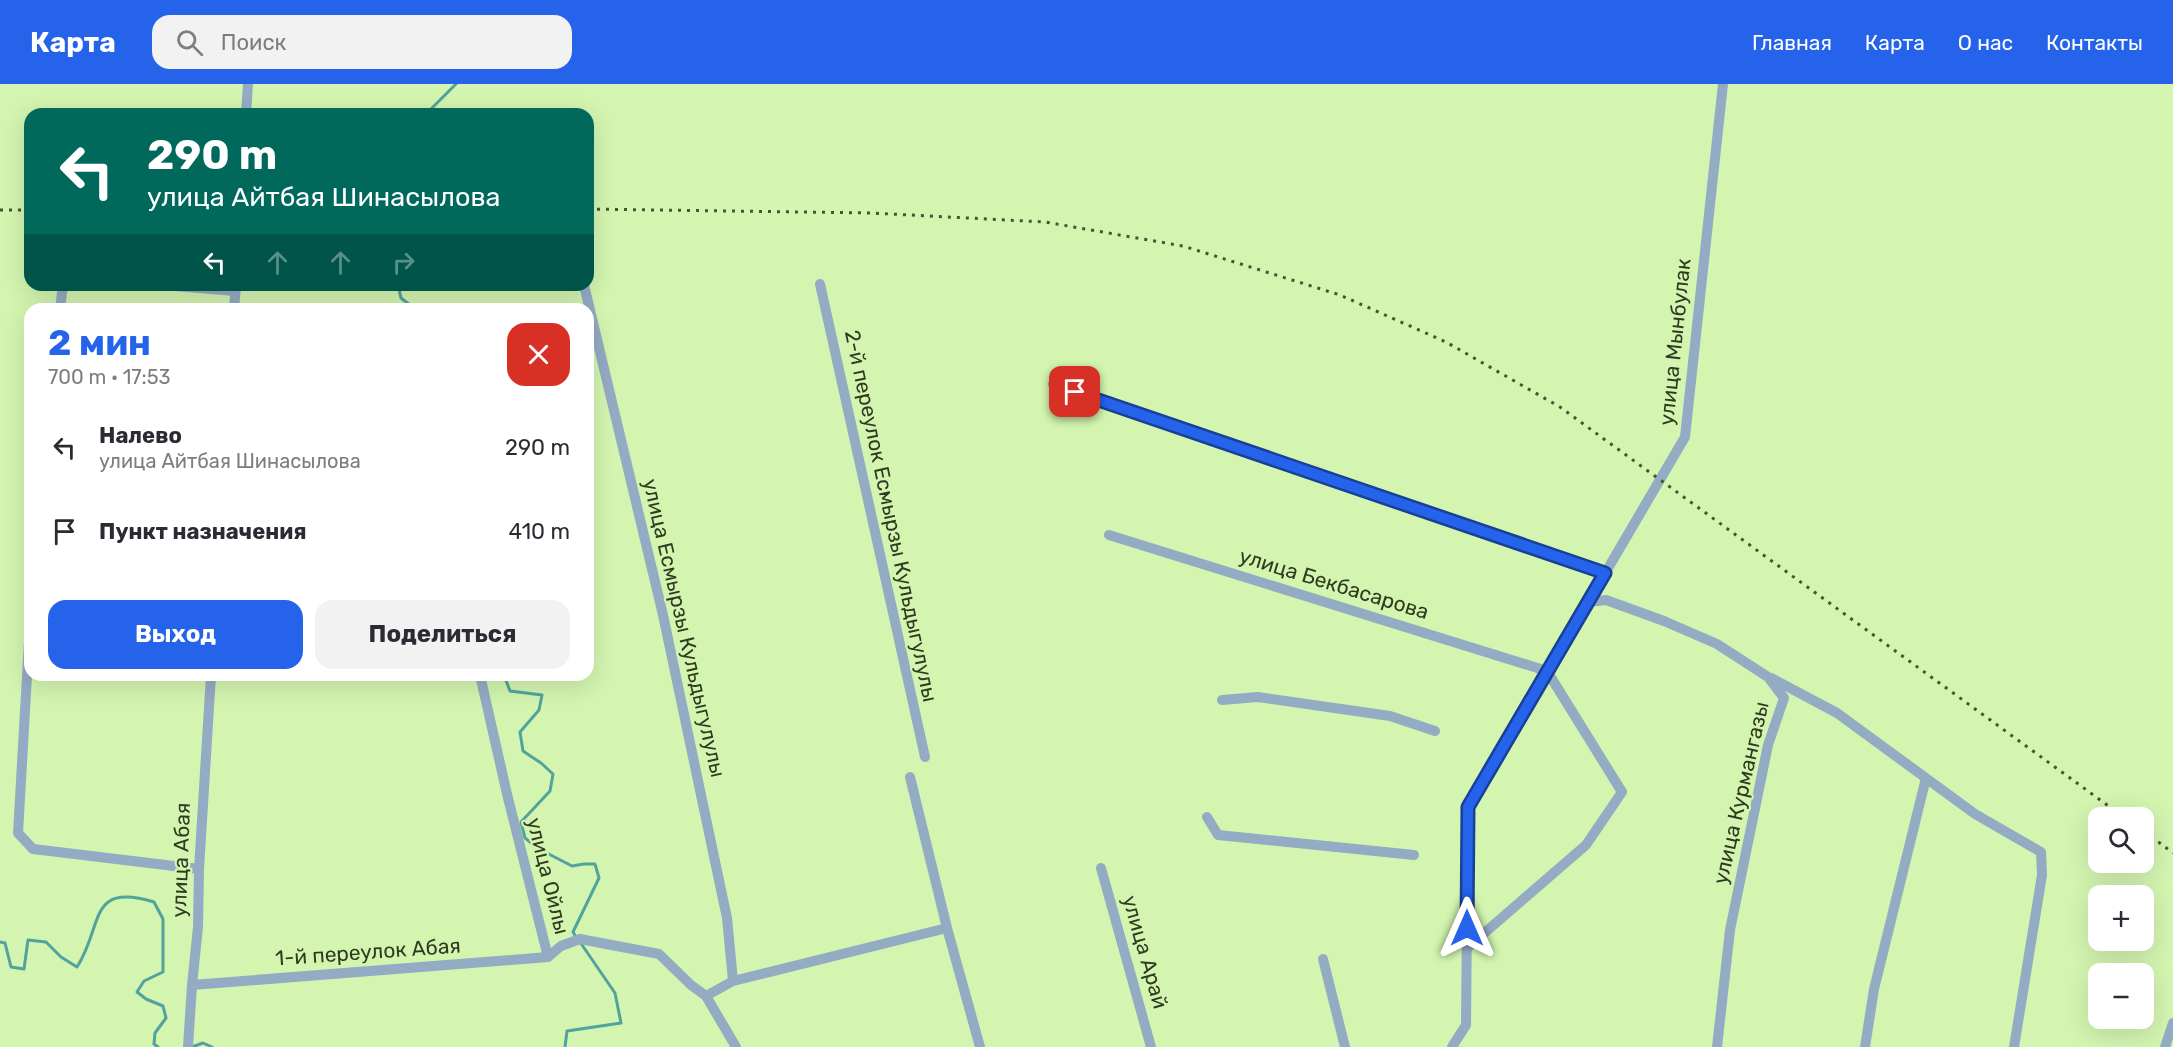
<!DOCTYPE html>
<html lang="ru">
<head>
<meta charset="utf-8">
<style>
  body { margin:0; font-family:Rubik,sans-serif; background:#f2f2f3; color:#2b2b33; height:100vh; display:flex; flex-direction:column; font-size:22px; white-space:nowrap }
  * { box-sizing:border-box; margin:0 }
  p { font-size:20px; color:#7c7c81 }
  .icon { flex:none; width:33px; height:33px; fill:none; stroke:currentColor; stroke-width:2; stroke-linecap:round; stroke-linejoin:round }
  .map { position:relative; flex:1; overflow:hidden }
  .panel { position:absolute; left:24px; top:219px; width:570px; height:378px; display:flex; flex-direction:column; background:#fff; border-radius:18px; box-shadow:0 6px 24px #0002 }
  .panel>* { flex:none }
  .banner { position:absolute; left:24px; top:24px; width:570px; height:183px; border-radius:18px; box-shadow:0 6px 24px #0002; background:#00695c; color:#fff; overflow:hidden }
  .fabs { position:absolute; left:2088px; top:723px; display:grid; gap:12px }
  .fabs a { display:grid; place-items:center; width:66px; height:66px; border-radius:12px; background:#fff; box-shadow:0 6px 24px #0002; font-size:30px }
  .pin { position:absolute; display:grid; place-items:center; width:51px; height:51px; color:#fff; margin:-26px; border-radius:12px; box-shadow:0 3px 9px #0006 }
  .me { position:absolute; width:66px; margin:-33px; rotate:0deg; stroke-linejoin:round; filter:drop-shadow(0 0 4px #0008) }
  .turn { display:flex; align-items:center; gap:21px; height:126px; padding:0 24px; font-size:27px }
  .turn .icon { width:78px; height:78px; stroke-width:2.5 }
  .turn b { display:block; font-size:42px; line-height:51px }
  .lanes { display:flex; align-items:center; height:57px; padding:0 24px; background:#0003; justify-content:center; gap:30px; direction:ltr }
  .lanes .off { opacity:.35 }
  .round { display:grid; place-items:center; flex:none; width:63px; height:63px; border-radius:18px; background:#f2f2f3 }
  .headline { display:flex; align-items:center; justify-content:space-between; height:102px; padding:0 24px }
  h1 { font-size:36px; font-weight:700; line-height:45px; color:#2563eb }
  .action { display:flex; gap:12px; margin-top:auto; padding:12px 24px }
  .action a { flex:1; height:69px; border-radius:18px; background:#2563eb; color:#fff; font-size:24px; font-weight:700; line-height:69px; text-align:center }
  .action a+a { background:#f2f2f3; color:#2b2b33 }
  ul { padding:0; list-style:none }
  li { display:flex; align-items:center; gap:18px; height:84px; padding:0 24px }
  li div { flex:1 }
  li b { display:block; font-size:22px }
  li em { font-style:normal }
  header { display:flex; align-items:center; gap:36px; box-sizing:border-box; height:84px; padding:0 30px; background:#2563eb; color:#fff }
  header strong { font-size:28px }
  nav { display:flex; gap:33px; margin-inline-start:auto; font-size:21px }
  .search { width:420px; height:54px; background:#f2f2f3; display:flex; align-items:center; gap:15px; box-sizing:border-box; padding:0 21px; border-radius:18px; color:#7c7c81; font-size:22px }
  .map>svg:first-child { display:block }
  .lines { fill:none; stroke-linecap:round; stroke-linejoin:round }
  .stream { stroke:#52a39e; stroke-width:3 }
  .minor { stroke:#94abc4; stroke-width:10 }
  .rail { stroke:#455534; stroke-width:3; stroke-dasharray:3 6; stroke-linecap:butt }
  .route-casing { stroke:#184099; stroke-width:15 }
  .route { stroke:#2563eb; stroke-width:10 }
  .labels { text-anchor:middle; stroke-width:4.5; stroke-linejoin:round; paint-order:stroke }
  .street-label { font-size:21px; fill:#2e3b20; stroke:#d3f5b0 }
</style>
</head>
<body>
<header>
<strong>Карта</strong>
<div class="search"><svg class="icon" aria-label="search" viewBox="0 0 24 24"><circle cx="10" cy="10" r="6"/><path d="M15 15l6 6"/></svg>Поиск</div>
<nav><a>Главная</a><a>Карта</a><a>О нас</a><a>Контакты</a></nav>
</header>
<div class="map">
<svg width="2173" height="963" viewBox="0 0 2173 963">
  <rect width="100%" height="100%" fill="#d3f5b0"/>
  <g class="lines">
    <!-- stream -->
    <path class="stream" d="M426 30 456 0
      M398 201 401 214 415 225
      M504 591 510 607 542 611 539 626 520 648 523 667 541 679 553 690 550 707 521 738 525 754 539 765 572 782 584 780H595L599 794 573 848 576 853
      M0 858 5 859 11 883 24 885 28 856 46 858 61 873 77 883C104 841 87 798 154 818L163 835V888L144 897 137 908 146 915 163 922 166 934 155 949 154 960 158 963
      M192 963 203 959 212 963
      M565 963 567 947 621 939 615 909 580 858"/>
    <!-- minor -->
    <path class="minor" d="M246 30 248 0
      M820 200 925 673
      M162 201 235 207
      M584 201 663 531 727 834 733 897 706 912
      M60 225 63 201
      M234 225 236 201
      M1053 300 1605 489
      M1109 451 1547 587 1622 708 1586 761 1467 864
      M1588 518 1606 516 1664 537 1717 560 1768 593 1784 614 1768 661 1730 846 1717 963
      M30 540 18 749 33 765 199 785
      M480 591 507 710 548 873 561 862 580 855 659 870 691 901 706 912 736 963
      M1771 594 1837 629 1975 730 2041 768 2042 791 2014 963
      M1222 616 1258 613 1390 632 1435 647
      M1207 733 1218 751 1414 771
      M1101 784 1151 963
      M947 844 980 963
      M1323 875 1345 963
      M733 897 947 844 910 693
      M192 901 548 873
      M188 963 192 901 198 843 199 785 211 591
      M1452 963 1466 941 1468 723 1685 353 1723 0
      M1865 963 1874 905 1926 694
      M2165 963 2173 939"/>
    <!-- rail -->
    <path class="rail" d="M588 125 871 129 1045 138 1183 162 1340 211 1446 258 1560 323 2125 734
      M0 126H30
      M2144 747 2173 769"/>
  </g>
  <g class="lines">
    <!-- route casing -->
    <g class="route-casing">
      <path id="route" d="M1075 308 1605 489 1468 723 1467 844"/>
    </g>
    <!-- route -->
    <use href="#route" class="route"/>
  </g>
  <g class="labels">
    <!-- street labels -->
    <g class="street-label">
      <text transform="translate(1675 258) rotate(-84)" y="7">улица Мынбулак</text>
      <text transform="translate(891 432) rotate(78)" y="7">2-й переулок Есмырзы Кульдыгулулы</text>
      <text transform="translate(1334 500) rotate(17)" y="7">улица Бекбасарова</text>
      <text transform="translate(684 544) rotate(77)" y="7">улица Есмырзы Кульдыгулулы</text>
      <text transform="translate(1741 709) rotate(-77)" y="7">улица Курмангазы</text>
      <text transform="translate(181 776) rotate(-88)" y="7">улица Абая</text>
      <text transform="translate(548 792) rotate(76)" y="7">улица Ойлы</text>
      <text transform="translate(368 868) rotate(-4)" y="7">1-й переулок Абая</text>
      <text transform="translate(1145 868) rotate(74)" y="7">улица Арай</text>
    </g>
  </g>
</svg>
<div class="fabs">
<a><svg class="icon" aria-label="search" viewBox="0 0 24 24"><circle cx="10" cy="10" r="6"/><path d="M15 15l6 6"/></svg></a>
<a>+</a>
<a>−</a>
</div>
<div class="pin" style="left:1075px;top:308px;background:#d93025"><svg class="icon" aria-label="arrive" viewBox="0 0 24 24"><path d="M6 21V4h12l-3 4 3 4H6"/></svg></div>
<svg class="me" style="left:1467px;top:844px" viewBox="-20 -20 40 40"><path d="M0-17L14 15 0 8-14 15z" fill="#2563eb" stroke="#fff" stroke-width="4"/></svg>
<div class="banner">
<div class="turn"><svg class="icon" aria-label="left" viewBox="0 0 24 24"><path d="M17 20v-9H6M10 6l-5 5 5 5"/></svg><div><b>290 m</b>улица Айтбая Шинасылова</div></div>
<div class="lanes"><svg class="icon" aria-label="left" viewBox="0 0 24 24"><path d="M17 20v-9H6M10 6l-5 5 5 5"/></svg><svg class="icon off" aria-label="ahead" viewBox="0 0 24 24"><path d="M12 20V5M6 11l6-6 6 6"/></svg><svg class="icon off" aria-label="ahead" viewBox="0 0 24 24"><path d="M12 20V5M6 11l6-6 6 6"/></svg><svg class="icon off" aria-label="right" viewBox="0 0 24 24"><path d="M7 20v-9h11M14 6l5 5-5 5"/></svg></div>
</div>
<section class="panel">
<div class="headline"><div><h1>2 мин</h1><p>700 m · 17:53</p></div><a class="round" style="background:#d93025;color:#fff"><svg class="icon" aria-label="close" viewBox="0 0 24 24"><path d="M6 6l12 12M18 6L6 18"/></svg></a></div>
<ul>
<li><svg class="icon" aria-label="left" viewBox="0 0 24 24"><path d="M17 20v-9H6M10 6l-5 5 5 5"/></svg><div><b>Налево</b><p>улица Айтбая Шинасылова</p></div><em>290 m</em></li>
<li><svg class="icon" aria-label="arrive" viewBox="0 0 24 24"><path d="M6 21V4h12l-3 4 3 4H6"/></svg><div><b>Пункт назначения</b></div><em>410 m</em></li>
</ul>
<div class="action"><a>Выход</a><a>Поделиться</a></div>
</section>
</div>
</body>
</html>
